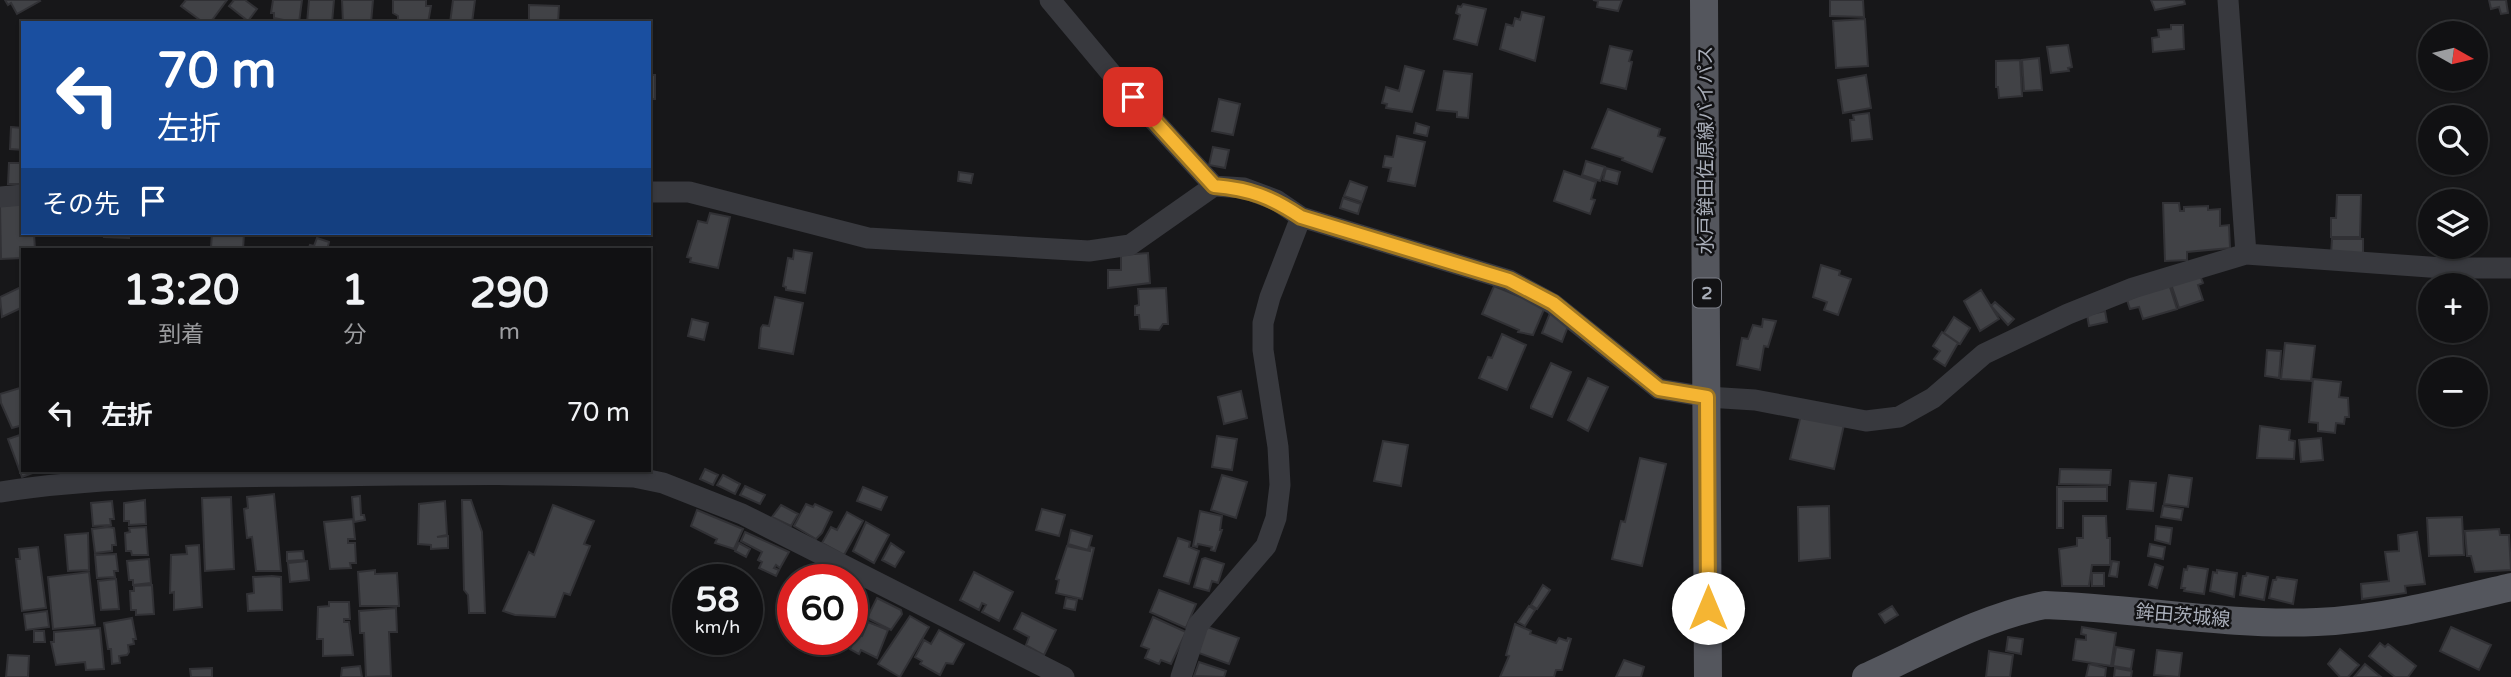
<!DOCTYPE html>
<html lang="ja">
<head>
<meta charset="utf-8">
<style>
  body { margin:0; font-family:"Varela Round","Noto Sans JP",sans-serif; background:#1a1a1c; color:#f1f3f6; height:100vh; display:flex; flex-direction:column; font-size:26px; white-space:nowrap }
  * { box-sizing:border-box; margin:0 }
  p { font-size:23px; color:#9c9da0 }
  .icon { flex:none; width:38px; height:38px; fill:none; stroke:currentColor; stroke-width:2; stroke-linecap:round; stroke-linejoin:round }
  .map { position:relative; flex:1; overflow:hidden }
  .drawer { position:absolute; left:21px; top:248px; width:630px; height:224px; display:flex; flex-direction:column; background:#111113; border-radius:0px; box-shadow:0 2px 5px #0004,0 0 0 2px #303133 }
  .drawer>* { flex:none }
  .hud { position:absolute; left:21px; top:21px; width:630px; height:214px; border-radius:0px; box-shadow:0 2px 5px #0004,0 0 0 2px #303133; background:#1a4fa0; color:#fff; overflow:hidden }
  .needle { width:46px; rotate:98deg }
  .controls { position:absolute; left:2418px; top:21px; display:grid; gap:14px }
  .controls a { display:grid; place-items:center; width:70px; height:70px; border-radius:50%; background:#111113; box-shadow:0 2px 5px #0004,0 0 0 2px #303133; font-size:35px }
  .speed { position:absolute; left:672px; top:564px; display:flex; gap:14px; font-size:35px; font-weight:700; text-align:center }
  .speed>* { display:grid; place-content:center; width:91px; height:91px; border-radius:50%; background:#111113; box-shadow:0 2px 5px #0004,0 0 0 2px #303133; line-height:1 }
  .speed small { font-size:18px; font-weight:400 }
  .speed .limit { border:10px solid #d22; background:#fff; color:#111 }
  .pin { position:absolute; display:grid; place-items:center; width:60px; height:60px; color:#fff; margin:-30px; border-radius:14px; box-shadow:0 4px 10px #0006 }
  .me { position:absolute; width:77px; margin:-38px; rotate:0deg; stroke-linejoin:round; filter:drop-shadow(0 0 5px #0008) }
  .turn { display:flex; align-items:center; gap:24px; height:147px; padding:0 21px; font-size:32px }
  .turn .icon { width:91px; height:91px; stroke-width:2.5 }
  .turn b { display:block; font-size:49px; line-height:60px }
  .then { display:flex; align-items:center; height:66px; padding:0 21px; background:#0003; gap:14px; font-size:26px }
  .eta { display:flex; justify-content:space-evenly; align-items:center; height:119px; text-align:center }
  .eta b { font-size:42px; font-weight:700; line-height:49px }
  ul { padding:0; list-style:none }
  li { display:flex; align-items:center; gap:21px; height:91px; padding:0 21px }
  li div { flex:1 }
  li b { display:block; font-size:26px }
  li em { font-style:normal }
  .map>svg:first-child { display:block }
  .building { fill:#414246; stroke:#313135; stroke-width:2 }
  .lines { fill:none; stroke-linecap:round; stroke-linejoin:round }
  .minor { stroke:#38393e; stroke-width:21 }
  .major { stroke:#54565d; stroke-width:28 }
  .route-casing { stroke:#9f7621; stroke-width:18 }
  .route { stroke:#f5b533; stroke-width:12 }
  .labels { text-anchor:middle; stroke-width:5; stroke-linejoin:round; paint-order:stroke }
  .shield { fill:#121214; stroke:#7c7f88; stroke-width:2 }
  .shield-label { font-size:18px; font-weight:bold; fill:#a9aeb9 }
  .street-label { font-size:19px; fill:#a9aeb9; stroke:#121214 }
</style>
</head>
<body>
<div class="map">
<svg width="2511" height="677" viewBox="0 0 2511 677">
  <rect width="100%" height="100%" fill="#171719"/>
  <!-- building -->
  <path class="building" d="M5 0H39L40 1 17 14 11 3 8 5Z
    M186 0H227L210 23H204L181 6Z
    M234 0H245L257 9 248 21 229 6Z
    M273 0H302L299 23H284V20L274 18V13H271Z
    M309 0H334L332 23H307Z
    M342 0H373L371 23H343Z
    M393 0H426V6H431L428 23H398V16L393 13Z
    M453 0H475L472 23H450Z
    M1593 0H1622L1618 11 1597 7 1598 1Z
    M1830 0H1863L1864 17 1830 16Z
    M2151 0H2184L2185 4 2155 10Z
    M2489 0H2506L2508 13 2501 14 2499 7 2491 9Z
    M1463 4 1486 9 1477 45 1454 39 1460 15 1456 13 1458 6 1461 7Z
    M529 5 559 6 558 23H529Z
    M1522 12 1544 17 1535 61 1500 49 1506 24 1513 26 1515 18 1520 20Z
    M1865 19 1868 66 1836 68 1833 21Z
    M2171 25H2183L2184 49 2153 52 2152 38 2159 37 2158 30 2171 29Z
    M2068 45 2072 67 2068 68 2069 71 2051 73 2047 47Z
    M1610 46 1632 51 1629 61 1632 62 1626 89 1601 83Z
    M2039 58 2042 90 2024 91 2022 60Z
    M2020 60 2022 96 1999 98 1998 87H1996V61Z
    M1405 66 1424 71 1412 112 1386 108 1387 104 1382 103 1386 87 1399 91Z
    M1444 71 1472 74 1468 118 1457 117V112L1437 110Z
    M649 75H655V99H649Z
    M1866 75 1871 108 1843 113 1838 80Z
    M1219 99 1240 104 1233 135 1212 131Z
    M1608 109 1660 129 1658 136 1665 138 1652 172 1622 160 1623 158 1592 148Z
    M1869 113 1872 139 1852 141 1850 120H1854L1853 115Z
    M1416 123 1429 127 1427 136 1414 133Z
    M11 127 23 128V150L10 149Z
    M1397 136 1425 142 1415 186 1388 181 1391 168 1383 167 1385 156 1393 157Z
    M1213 147 1229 150 1225 168 1209 165Z
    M1586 161 1605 167 1600 181 1582 175Z
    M9 163H23V184H8Z
    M1606 168 1620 172 1617 184 1603 180Z
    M1564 171 1596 182 1591 199 1595 200 1590 214 1554 201Z
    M959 172 973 174 971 183 958 181Z
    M1350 181 1367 187 1362 202 1344 196Z
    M2337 195H2361L2360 237H2331V218H2336Z
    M1343 198 1361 204 1358 214 1340 208Z
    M2163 203H2179L2180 211H2184V207L2208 206V210L2220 209V226L2229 225 2230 248 2187 252V260L2165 261Z
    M23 204V233H34L35 250H23V258L1 259 0 206Z
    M710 213 730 217 718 268 690 262 691 258 687 257 698 221 707 223Z
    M104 233H129V238L104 237Z
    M212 233H244L243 250 211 248Z
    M317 238 329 242 327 250H308L310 245 314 246Z
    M2332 239H2363V254H2331Z
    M794 250 812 253 805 293 786 290V287L783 286 788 258 793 259Z
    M1148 253 1150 283 1108 288V270H1121V255Z
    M1821 265 1840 271 1839 275 1851 279 1838 315 1824 310 1827 302 1813 297Z
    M2200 275 2203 283 2198 285 2203 300 2179 308 2171 284Z
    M2169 284 2177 309 2143 319 2139 307 2130 309 2127 300Z
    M23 286V307L2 317 0 297Z
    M1494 286 1545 307 1533 335 1518 332 1519 330 1482 314Z
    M1166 288 1168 324H1163L1159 330 1140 329 1139 315H1135V306L1139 305 1138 289Z
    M1981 290 1999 319 1980 331 1964 301Z
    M775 297 803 303 793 354 759 348 761 328 763 325 769 326Z
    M1995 302 2014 319 2008 325 1991 306Z
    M2105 311 2107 322 2089 326 2087 315Z
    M1550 313 1570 321 1562 342 1542 333Z
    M1954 317 1970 328 1960 344 1944 333Z
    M692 319 708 323 704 340 688 336Z
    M1763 319 1776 321 1768 347 1764 346 1760 370 1737 365 1742 338 1748 339 1753 325 1762 327Z
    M1942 332 1958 343 1945 366 1934 359 1940 351 1933 346Z
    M1502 334 1526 345 1507 390 1479 378 1488 357 1492 358Z
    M2285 343 2315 346 2311 381 2281 379Z
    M2267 350 2281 351 2279 378 2265 376Z
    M1551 363 1571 372 1552 417 1531 408V406Z
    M1588 378 1608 387 1588 431 1568 420Z
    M2313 379 2341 382 2339 397 2348 398 2349 417H2345L2344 424 2336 423 2335 433 2318 431V423L2309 422Z
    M20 388 23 394V425L12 428 1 403 0 394Z
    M1241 391 1247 418 1224 424 1218 397Z
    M1801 415 1844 425 1834 469 1790 459Z
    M2260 426 2290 430 2289 440 2295 441 2294 459 2257 458Z
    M23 434V471H38L22 477 8 439Z
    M1217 436 1237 439 1232 470 1212 467Z
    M2321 438 2323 460 2301 462 2299 440Z
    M1383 441 1408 445 1401 486 1374 481Z
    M1640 458 1666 464 1642 566 1612 559 1621 521 1625 522Z
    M705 469 718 475 713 485 700 479Z
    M2060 469 2111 470 2110 485 2059 484Z
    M723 475 740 484 735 494 717 485Z
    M1222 475 1247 482 1236 518 1211 510Z
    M2169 475 2192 478 2188 507 2164 504Z
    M2130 481 2156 483 2153 511 2127 509Z
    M745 486 765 495 760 504 740 495Z
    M863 487 887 497 881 510 857 501Z
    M2057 487H2107V501H2063V528H2057Z
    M274 494 281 571H256L252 537 247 538 244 509 248 508 247 497Z
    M360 496 361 515H364L365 520 354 522 352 497Z
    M231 497 234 569 205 571 202 498Z
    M145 500 146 524 129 525V521H124V503Z
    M462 500H471L482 532 485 613H469L468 595 464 590Z
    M112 501 114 519H110L111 525 93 526 91 503Z
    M445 501 447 535 437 537 448 536V548L431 549V545L418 544 419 504Z
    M806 504 813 507 815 504 832 512 822 533 816 539 794 526Z
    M553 505 594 521 584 544 590 546 570 595 564 593 555 617 515 615 503 611 529 552 534 555Z
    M781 505 798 514 791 526 772 517Z
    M1829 506 1830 558 1799 561 1798 507Z
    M2163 506 2183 509 2181 520 2161 517Z
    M1042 509 1065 515 1059 536 1036 530Z
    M697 510 743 529 734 549 715 543 717 539 691 526Z
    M1200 511 1222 516 1220 530H1222L1215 551 1211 550 1212 547 1198 544 1197 547 1193 546Z
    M847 512 863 521 844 555 822 543 831 527 837 530Z
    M2083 516H2106L2107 538H2110V565H2092L2089 586H2062L2059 549 2077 546V538H2083Z
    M2462 517 2464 555 2429 556 2427 518Z
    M353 519 355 539H348V543H355L356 563H350L351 568 330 569 324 522Z
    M866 522 889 535 874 563 853 551Z
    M2156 526 2172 528 2170 544 2155 540Z
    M109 527 114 528 116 545H112V551L95 553 92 529Z
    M146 527 148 555H132L131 551H126L125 533 130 532 129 528Z
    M2499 529 2500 535H2509L2511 570 2475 572 2471 556H2467L2465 531Z
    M1071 530 1092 536 1088 550 1068 544Z
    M745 532 789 552 780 568 776 565 774 568 779 570 776 576 759 568 762 562 758 560 762 552 741 541Z
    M2417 532 2425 584 2405 586 2406 593 2362 599 2361 584 2389 581 2385 552 2399 551 2398 535Z
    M88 533 89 570 68 571 65 535Z
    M1178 538 1190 542 1189 547 1199 551 1189 584 1164 576Z
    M739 543 750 549 746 557 735 551Z
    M891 543 904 552 895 567 882 560Z
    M2150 544 2165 547 2163 559 2148 556Z
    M199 545 202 607 174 610V592L170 593 171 555 187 554 186 546Z
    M1067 546 1090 551V547L1094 548 1082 599 1056 593 1059 580 1056 579Z
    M38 547 46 608 22 611 16 559H20L19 549Z
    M303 551 304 560 287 561V552Z
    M116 554 118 571H114L115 577 97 578 95 555Z
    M1205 558 1224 564 1218 583 1212 581 1209 591 1194 587 1202 559Z
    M149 559 151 583 133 585V580H129L127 561Z
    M307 561 309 580 290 582 288 563Z
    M2112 561 2119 562 2117 577 2109 576Z
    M2155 564 2163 567 2157 588 2149 585Z
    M2188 566 2208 569 2204 594 2184 591 2185 588H2181L2184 569 2187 570Z
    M375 570V574L397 573 399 606H360L358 572Z
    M2217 570 2237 573 2234 597 2210 591 2213 572 2217 573Z
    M89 572 95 625 53 629 48 577Z
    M974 572 1013 592 999 621 982 612 986 605 982 603 979 610 960 600Z
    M2092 573H2104V586H2092Z
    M2247 573 2268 577 2264 600 2240 595 2243 576H2246Z
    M272 576 281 577 282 610 248 611 247 594 254 593 253 577Z
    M2277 577 2297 580 2293 604 2269 598 2273 580H2276Z
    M116 579 119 609 101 610 98 581Z
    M152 585 154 614 136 615V610H131L130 591H134V586Z
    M1543 585 1550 590 1537 609 1531 605Z
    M1159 590 1196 604 1186 628 1150 612Z
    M877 598 901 610 902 614 891 630 867 618Z
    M1066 598 1077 600 1075 610 1064 608Z
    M329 602H349L350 619H344V622H349L353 655 323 656V639H317L318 607 329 606Z
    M1529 606 1535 610 1525 626 1518 622Z
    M1892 606 1898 615 1885 623 1879 614Z
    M396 608 397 632H389L391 676 366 677 364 633H360L359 611Z
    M47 611 49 627 26 630 24 614Z
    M1022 613 1056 630 1044 655 1026 645 1029 637 1014 629Z
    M910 616 929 627 900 677 878 664Z
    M1153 617 1186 632 1171 664 1161 660 1159 664 1145 658 1149 649 1141 646Z
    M132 618 136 639H133L134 644 128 645 129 652 127 655 119 656 120 663 112 664 111 649H108L104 623Z
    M868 622 888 630 877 658 861 650 859 654 850 649 857 634 862 636Z
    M1515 624 1531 631 1530 634 1556 643 1559 638 1567 641 1568 638 1571 639 1562 670H1556L1554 677H1500L1509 656 1506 655Z
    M1205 626 1239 638 1229 664 1196 652Z
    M2082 627 2116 633 2111 666 2073 660 2076 639 2086 640V635L2081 634Z
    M2451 627 2491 645 2479 670 2440 651Z
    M100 628 104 669 86 670 85 662 56 665 51 642H54V632Z
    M939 630 964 644 953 664 946 663 940 675 920 664 922 661 915 657 924 640 931 644Z
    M34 631H44L45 642H34Z
    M2008 637 2023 639 2021 654 2006 651Z
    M2380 643 2385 647 2388 644 2416 666 2408 677H2395L2369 656Z
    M2116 647 2134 650 2131 669 2113 666Z
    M2340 649 2359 665 2348 677H2340L2328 664Z
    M2157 650 2182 653 2179 677 2154 675Z
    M1989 651 2013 655 2010 677H1986Z
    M8 655 29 656 28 677H6Z
    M1624 660 1644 667 1641 677H1616Z
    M1199 662 1226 671 1224 677 1194 676Z
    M2089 664 2106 668 2105 677H2086Z
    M2365 664 2381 677H2354Z
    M360 666 362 677H341L342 668Z
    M212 668V677H191L190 669Z
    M2115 668 2132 671 2131 677H2114Z"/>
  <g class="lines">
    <!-- minor -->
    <path class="minor" d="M1050 0 1116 79 1214 186
      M2228 0 2246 254
      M649 192H689L868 238 1089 251 1130 245 1214 186 1244 188 1276 200 1301 217 1509 280 1553 304 1659 389 1707 397 1755 400 1866 421 1899 417 1933 398 1984 354 2068 314 2133 288 2246 254 2443 268H2511
      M0 197 23 195
      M0 492C104 476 209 477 314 476 421 475 528 473 634 477L663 483 742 514 1064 677
      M1181 677 1198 625 1266 546 1276 518 1280 485 1278 447 1263 350V323L1270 297 1301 217"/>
    <!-- major -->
    <path class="major" d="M1704 0 1708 677
      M1866 677C1924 651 1982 617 2045 605 2135 608 2226 626 2317 622 2382 619 2448 602 2511 587"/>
  </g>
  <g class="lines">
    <!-- route casing -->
    <g class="route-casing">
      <path id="route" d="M1133 97 1214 186C1250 189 1271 197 1301 217L1509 280 1553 303 1659 389 1707 397 1708 608"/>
    </g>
    <!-- route -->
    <use href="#route" class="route"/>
  </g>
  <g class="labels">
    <!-- shield labels -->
    <rect class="shield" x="1693" y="278.5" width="28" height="29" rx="5"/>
    <g class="shield-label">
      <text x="1707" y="299">2</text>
    </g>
    <!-- street labels -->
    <g class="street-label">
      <text transform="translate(1705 150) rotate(-90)" y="7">水戸鉾田佐原線バイパス</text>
      <text transform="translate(2183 615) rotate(5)" y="7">鉾田茨城線</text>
    </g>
  </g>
</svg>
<div class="controls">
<a><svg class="needle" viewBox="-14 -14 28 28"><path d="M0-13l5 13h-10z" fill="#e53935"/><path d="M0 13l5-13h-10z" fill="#9c9da0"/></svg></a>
<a><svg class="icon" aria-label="search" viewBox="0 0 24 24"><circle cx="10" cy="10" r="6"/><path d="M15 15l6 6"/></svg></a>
<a><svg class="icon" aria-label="layers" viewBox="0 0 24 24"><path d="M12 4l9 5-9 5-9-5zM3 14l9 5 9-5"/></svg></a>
<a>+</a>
<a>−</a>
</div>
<div class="speed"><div>58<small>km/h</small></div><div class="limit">60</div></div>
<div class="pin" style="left:1133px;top:97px;background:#d93025"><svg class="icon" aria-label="arrive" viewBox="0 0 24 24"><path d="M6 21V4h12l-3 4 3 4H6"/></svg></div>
<svg class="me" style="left:1708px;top:608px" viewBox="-20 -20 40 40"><circle r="19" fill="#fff"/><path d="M0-13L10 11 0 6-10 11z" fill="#f5b533"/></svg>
<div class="hud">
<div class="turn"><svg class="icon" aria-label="left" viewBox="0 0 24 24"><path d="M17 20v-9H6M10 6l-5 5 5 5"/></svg><div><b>70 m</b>左折</div></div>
<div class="then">その先<svg class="icon" aria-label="arrive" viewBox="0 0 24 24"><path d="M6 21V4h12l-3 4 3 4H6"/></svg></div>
</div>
<section class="drawer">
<div class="eta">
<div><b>13:20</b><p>到着</p></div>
<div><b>1</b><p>分</p></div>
<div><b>290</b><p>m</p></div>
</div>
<ul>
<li><svg class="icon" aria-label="left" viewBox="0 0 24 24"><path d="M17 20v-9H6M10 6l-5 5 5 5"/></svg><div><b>左折</b></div><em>70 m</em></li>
</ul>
</section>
</div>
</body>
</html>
